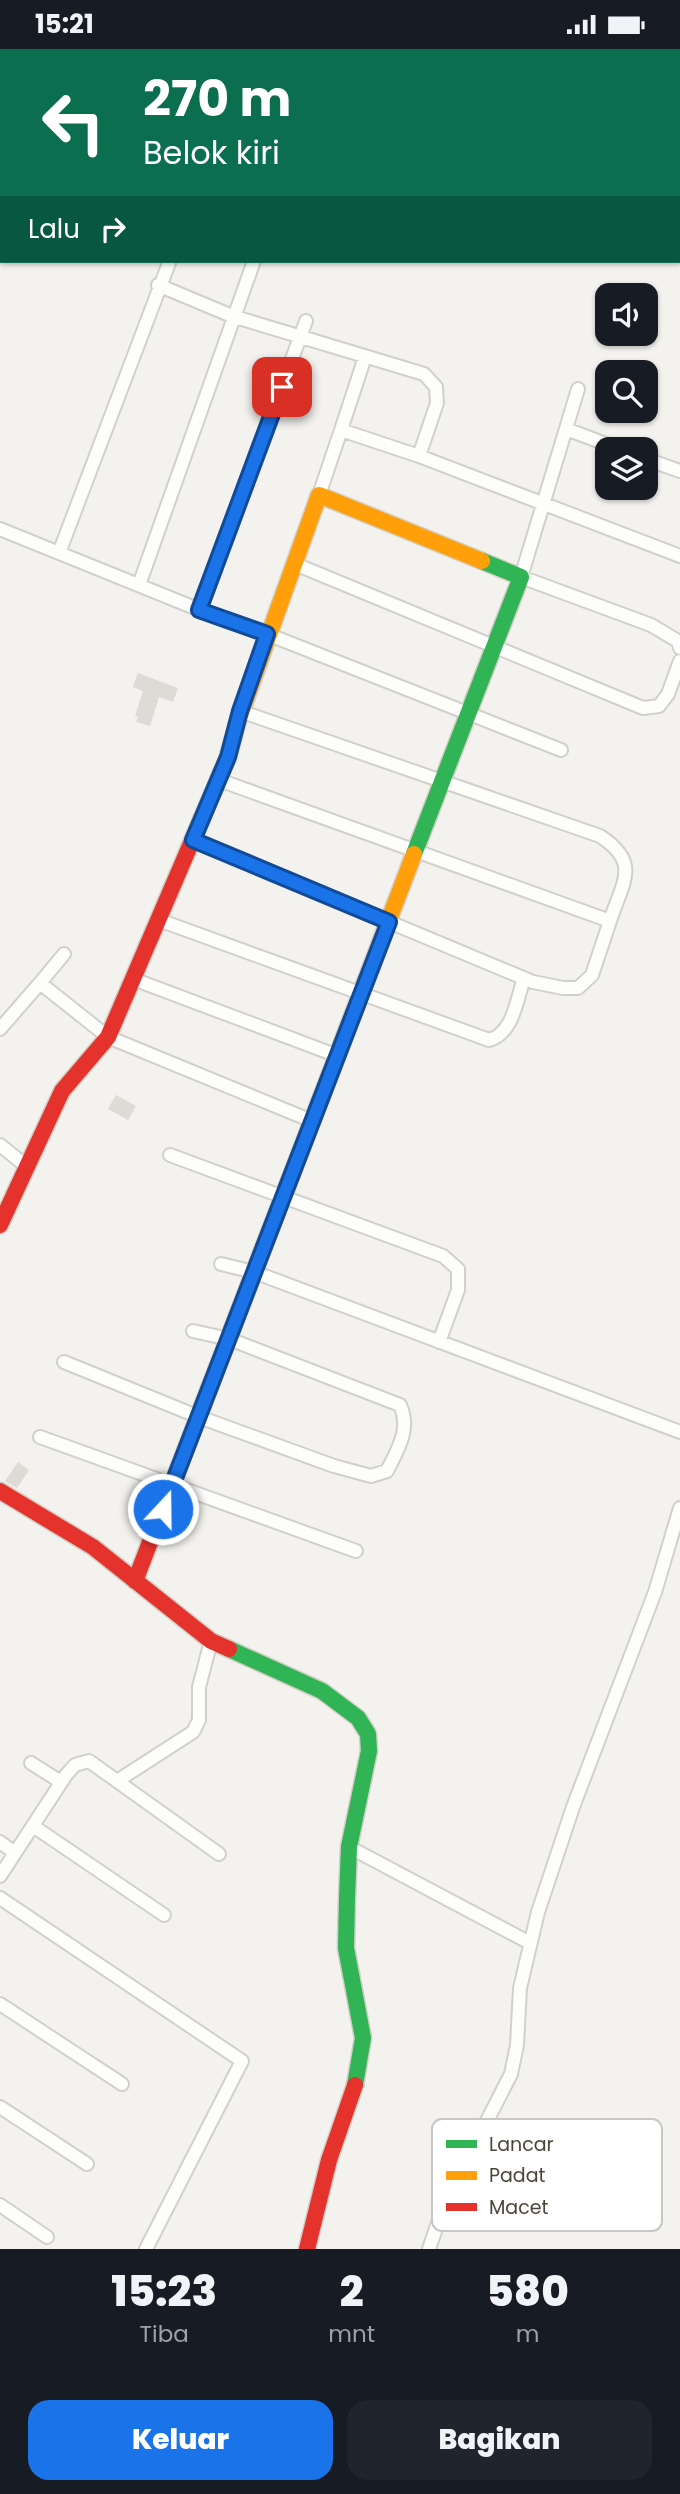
<!DOCTYPE html>
<html lang="id">
<head>
<meta charset="utf-8">
<style>
  body { margin:0; font-family:Poppins,sans-serif; background:#20242c; color:#f1f3f6; height:100vh; display:flex; flex-direction:column; font-size:26px; white-space:nowrap }
  * { box-sizing:border-box; margin:0 }
  p { font-size:23px; color:#9ea1a6 }
  .icon { flex:none; width:38px; height:38px; fill:none; stroke:currentColor; stroke-width:2; stroke-linecap:round; stroke-linejoin:round }
  .map { position:relative; height:2200px; overflow:hidden }
  .details { display:flex; flex-direction:column; background:#171b24; flex:1 }
  .details>* { flex:none }
  .banner { position:absolute; left:0px; top:0px; width:681px; height:214px; box-shadow:0 2px 5px #0004; background:#0b6e4f; color:#fff; overflow:hidden }
  .fabs { position:absolute; left:595px; top:234px; display:grid; gap:14px }
  .fabs a { display:grid; place-items:center; width:63px; height:63px; border-radius:14px; background:#171b24; box-shadow:0 2px 5px #0004; font-size:35px }
  .pin { position:absolute; display:grid; place-items:center; width:60px; height:60px; color:#fff; margin:-30px; border-radius:14px; box-shadow:0 4px 10px #0006 }
  .me { position:absolute; width:77px; margin:-38px; rotate:21deg; stroke-linejoin:round; filter:drop-shadow(0 0 5px #0008) }
  .turn { display:flex; align-items:center; gap:24px; height:147px; padding:0 28px; font-size:32px }
  .turn .icon { width:91px; height:91px; stroke-width:2.5 }
  .turn b { display:block; font-size:49px; line-height:60px }
  .then { display:flex; align-items:center; height:66px; padding:0 28px; background:#0003; gap:14px; font-size:26px }
  .eta { display:flex; justify-content:space-evenly; align-items:center; height:119px; text-align:center }
  .eta b { font-size:42px; font-weight:800; line-height:49px }
  .cta { display:flex; gap:14px; margin-top:auto; padding:14px 28px }
  .cta a { flex:1; height:80px; border-radius:21px; background:#1a73e8; color:#fff; font-size:28px; font-weight:800; line-height:80px; text-align:center }
  .cta a+a { background:#20242c; color:#f1f3f6 }
  .status { display:flex; justify-content:space-between; align-items:center; height:49px; padding:0 35px; background:#171b24; direction:ltr }
  .status svg { height:19px; fill:currentColor }
  .map>svg:first-child { display:block }
  .building { fill:#dedbd6 }
  .lines { fill:none; stroke-linecap:round; stroke-linejoin:round }
  .street-casing { stroke:#d2d0cb; stroke-width:16 }
  .fast-casing { stroke:#d3cfc5; stroke-width:19 }
  .slow-casing { stroke:#d3cfc5; stroke-width:19 }
  .jam-casing { stroke:#d3cfc5; stroke-width:19 }
  .street { stroke:#fdfdfc; stroke-width:12 }
  .fast { stroke:#30b455; stroke-width:16 }
  .slow { stroke:#ff9f0a; stroke-width:16 }
  .jam { stroke:#e5322d; stroke-width:16 }
  .route-casing { stroke:#114b97; stroke-width:18 }
  .route { stroke:#1a73e8; stroke-width:12 }
  .key { fill:#fff; stroke:#c9c7c4; stroke-width:2 }
  .key-label { font-size:19px; fill:#4b4439 }
</style>
</head>
<body>
<div class="status"><b>15:21</b><svg viewBox="0 0 49 12"><path d="M0 12V9h3v3zM5 12V6h3v6zM10 12V3h3v9zM15 12V0h3v12zM26 1h20v11H26zM47 4h2v5h-2z"/></svg></div>
<div class="map">
<svg width="680" height="2200" viewBox="0 0 680 2200">
  <rect width="100%" height="100%" fill="#f4f2ee"/>
  <!-- building -->
  <path class="building" d="M138 624 178 639 173 653 159 648 150 677 136 673 138 668 135 667 143 642 133 638Z
    M116 1046 136 1057 128 1071 108 1060Z
    M18 1413 29 1421 17 1439 5 1432Z"/>
  <g class="lines">
    <!-- street casing -->
    <g class="street-casing">
      <path id="street" d="M224 0 226 2
        M55 2 56 0
        M0 101 2 98
        M158 236 232 267 424 325 436 338 437 354 419 407 341 381 319 446
        M578 340 521 528 651 576 678 592 680 599
        M566 380 622 401
        M341 381 365 308
        M419 407 680 507
        M646 410 680 422
        M0 480 227 572 267 585 561 701
        M59 504 169 214
        M295 515 643 659 659 657 668 645 680 612
        M139 536 254 212
        M199 561 306 272
        M219 731 610 872C623 832 641 814 600 787L240 662
        M193 791 533 933 563 939H578L592 926 610 872
        M159 871 489 991C513 985 517 950 524 929
        M133 930 338 1007
        M40 934 64 905
        M0 980 40 934 108 988 312 1072
        M0 1096 26 1117
        M170 1106 443 1207 458 1220V1241L439 1293
        M221 1215 254 1223 680 1383
        M64 1313 199 1368 334 1417 371 1427 387 1422C398 1400 411 1380 400 1356L229 1290 193 1282
        M40 1388 356 1502
        M31 1714 61 1733
        M117 1732 193 1683 199 1671V1638L211 1592
        M33 1777 164 1866
        M0 1793 15 1804
        M349 1798 530 1894
        M0 1827 66 1726 75 1716 89 1712 219 1805
        M0 1849 242 2012 146 2200
        M0 1955 122 2035
        M0 2058 87 2115
        M0 2156 47 2188
        M429 2200 444 2156 511 2025 517 1996 520 1939 538 1863 573 1758 655 1543 680 1459"/>
    </g>
    <!-- fast casing -->
    <g class="fast-casing">
      <path id="fast" d="M414 805 521 528 482 512
        M229 1600 322 1642 358 1669 368 1685 369 1702 349 1798 347 1849 346 1899 363 1989 355 2036"/>
    </g>
    <!-- slow casing -->
    <g class="slow-casing">
      <path id="slow" d="M237 675 319 446 482 512
        M316 1062 414 805"/>
    </g>
    <!-- jam casing -->
    <g class="jam-casing">
      <path id="jam" d="M0 1176 62 1042 108 988 228 708 237 675
        M0 1442 93 1498 211 1592 229 1600
        M135 1532 316 1062
        M307 2200 329 2111 355 2036"/>
    </g>
    <!-- street -->
    <use href="#street" class="street"/>
    <!-- fast -->
    <use href="#fast" class="fast"/>
    <!-- slow -->
    <use href="#slow" class="slow"/>
    <!-- jam -->
    <use href="#jam" class="jam"/>
  </g>
  <g class="lines">
    <!-- route casing -->
    <g class="route-casing">
      <path id="route" d="M163 1460 389 873 193 791 228 708 240 662 267 585 199 561 282 338"/>
    </g>
    <!-- route -->
    <use href="#route" class="route"/>
  </g>
  <!-- legend -->
  <rect x="432" y="2070" width="230" height="112" rx="10" class="key"/>
  <rect x="446" y="2091" width="31" height="8" fill="#30b455"/>
  <rect x="446" y="2122" width="31" height="9" fill="#ff9f0a"/>
  <rect x="446" y="2154" width="31" height="8" fill="#e5322d"/>
  <g class="key-label">
    <text x="489" y="2102">Lancar</text>
    <text x="489" y="2133">Padat</text>
    <text x="489" y="2165">Macet</text>
  </g>
</svg>
<div class="fabs">
<a><svg class="icon" aria-label="sound" viewBox="0 0 24 24"><path d="M4 9h4l5-4v14l-5-4H4zM17 9q2 3 0 6"/></svg></a>
<a><svg class="icon" aria-label="search" viewBox="0 0 24 24"><circle cx="10" cy="10" r="6"/><path d="M15 15l6 6"/></svg></a>
<a><svg class="icon" aria-label="layers" viewBox="0 0 24 24"><path d="M12 4l9 5-9 5-9-5zM3 14l9 5 9-5"/></svg></a>
</div>
<div class="pin" style="left:282px;top:338px;background:#d93025"><svg class="icon" aria-label="arrive" viewBox="0 0 24 24"><path d="M6 21V4h12l-3 4 3 4H6"/></svg></div>
<svg class="me" style="left:163px;top:1460px" viewBox="-20 -20 40 40"><circle r="17" fill="#1a73e8" stroke="#fff" stroke-width="3"/><path d="M0-11L8 9 0 5-8 9z" fill="#fff"/></svg>
<div class="banner">
<div class="turn"><svg class="icon" aria-label="left" viewBox="0 0 24 24"><path d="M17 20v-9H6M10 6l-5 5 5 5"/></svg><div><b>270 m</b>Belok kiri</div></div>
<div class="then">Lalu<svg class="icon" aria-label="right" viewBox="0 0 24 24"><path d="M7 20v-9h11M14 6l5 5-5 5"/></svg></div>
</div>
</div>
<section class="details">
<div class="eta">
<div><b>15:23</b><p>Tiba</p></div>
<div><b>2</b><p>mnt</p></div>
<div><b>580</b><p>m</p></div>
</div>
<div class="cta"><a>Keluar</a><a>Bagikan</a></div>
</section>
</body>
</html>
